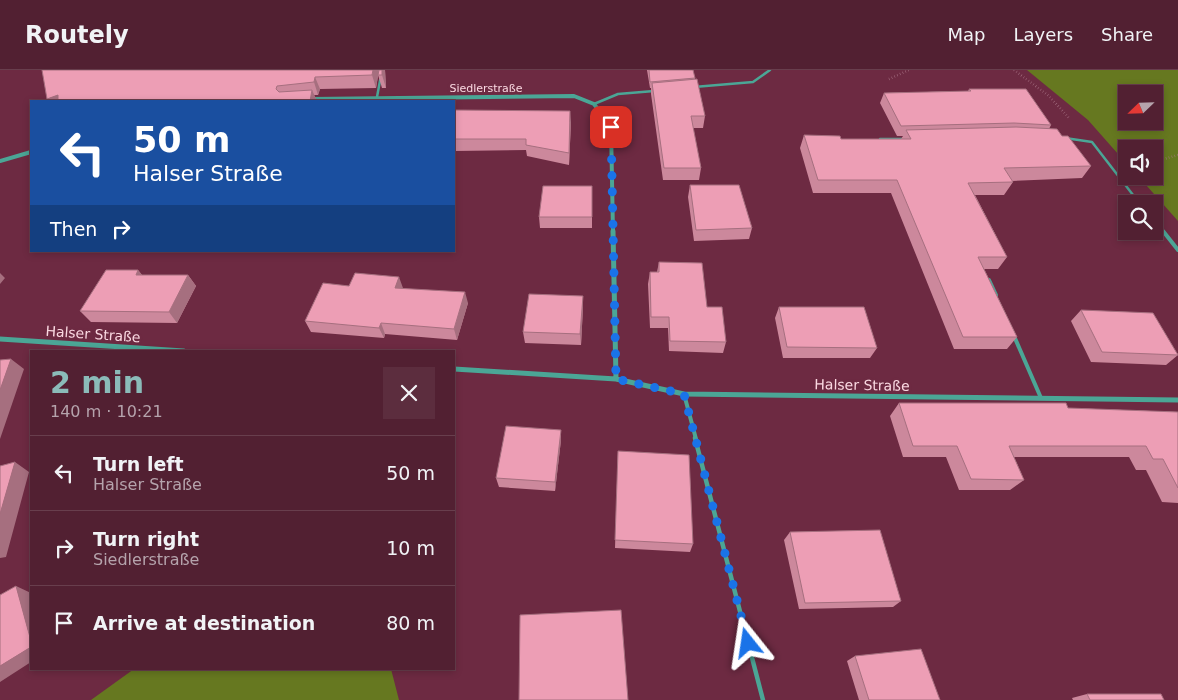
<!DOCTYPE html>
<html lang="en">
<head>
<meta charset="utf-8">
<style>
  body { margin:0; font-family:"DejaVu Sans",sans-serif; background:#5c2d3e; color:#f1f3f6; height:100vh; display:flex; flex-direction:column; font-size:19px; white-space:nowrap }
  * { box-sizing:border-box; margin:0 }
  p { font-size:16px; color:#b5a3ac }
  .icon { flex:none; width:28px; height:28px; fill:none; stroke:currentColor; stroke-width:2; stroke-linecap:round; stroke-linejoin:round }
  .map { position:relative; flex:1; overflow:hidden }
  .sheet { position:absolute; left:30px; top:280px; width:425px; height:320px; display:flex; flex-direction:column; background:#522032; border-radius:0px; box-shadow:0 2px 8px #0003,0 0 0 1px #683e4d }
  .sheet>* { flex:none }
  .banner { position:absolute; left:30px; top:30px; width:425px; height:152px; border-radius:0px; box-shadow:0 2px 8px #0003,0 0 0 1px #683e4d; background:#1a4fa0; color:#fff; overflow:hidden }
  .needle { width:32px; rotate:247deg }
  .buttons { position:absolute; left:1118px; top:15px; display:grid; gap:10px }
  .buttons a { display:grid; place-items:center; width:45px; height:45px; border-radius:0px; background:#522032; box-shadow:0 2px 8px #0003,0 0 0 1px #683e4d; font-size:25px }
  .pin { position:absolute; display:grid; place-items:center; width:42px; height:42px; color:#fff; margin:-21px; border-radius:10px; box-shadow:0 2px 8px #0006 }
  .me { position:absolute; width:55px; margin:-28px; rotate:345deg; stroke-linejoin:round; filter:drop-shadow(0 0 4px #0008) }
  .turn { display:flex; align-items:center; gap:18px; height:105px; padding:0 20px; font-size:22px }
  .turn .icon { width:65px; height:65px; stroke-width:2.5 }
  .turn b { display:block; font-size:35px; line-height:42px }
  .then { display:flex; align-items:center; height:48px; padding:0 20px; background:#0003; gap:10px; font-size:19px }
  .round { display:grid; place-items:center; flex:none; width:52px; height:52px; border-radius:0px; background:#5c2d3e }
  .summary { display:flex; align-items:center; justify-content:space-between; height:85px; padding:0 20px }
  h1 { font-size:30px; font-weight:800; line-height:38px; color:#8bbbb9 }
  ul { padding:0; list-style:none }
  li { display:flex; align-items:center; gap:15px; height:75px; padding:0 20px; border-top:1px solid #683e4d }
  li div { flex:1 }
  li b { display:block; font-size:19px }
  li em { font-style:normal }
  header { display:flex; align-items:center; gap:30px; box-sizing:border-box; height:70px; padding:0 25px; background:#522032; border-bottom:1px solid #683e4d }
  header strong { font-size:24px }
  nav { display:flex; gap:28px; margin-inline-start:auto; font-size:18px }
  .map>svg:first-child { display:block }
  .forest { fill:#667820; fill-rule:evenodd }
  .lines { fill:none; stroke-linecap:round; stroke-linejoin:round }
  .path { stroke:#aa7587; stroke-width:2.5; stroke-dasharray:0.5 2.5; stroke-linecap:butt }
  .lane-far2 { stroke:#4ba696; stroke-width:2.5 }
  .lane-far1 { stroke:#4ba696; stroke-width:4 }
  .lane { stroke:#4ba696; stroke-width:4.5 }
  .street-far1 { stroke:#4ba696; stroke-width:4 }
  .street { stroke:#4ba696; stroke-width:5 }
  .wall { fill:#cc889c }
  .shaded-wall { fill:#a66f7f }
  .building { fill:#ed9eb5; stroke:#a66f7f }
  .route { stroke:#1a73e8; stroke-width:9; stroke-dasharray:0 16.2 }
  .labels { text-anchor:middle; stroke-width:5; stroke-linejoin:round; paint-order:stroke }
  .far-street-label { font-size:11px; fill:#fad8e1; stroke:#6d2a42 }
  .street-label { font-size:14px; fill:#fad8e1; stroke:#6d2a42 }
</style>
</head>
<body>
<header>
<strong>Routely</strong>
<nav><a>Map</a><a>Layers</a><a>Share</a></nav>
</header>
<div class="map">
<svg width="1178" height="630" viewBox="0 0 1178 630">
  <rect width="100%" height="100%" fill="#6d2a42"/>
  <!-- forest -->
  <path class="forest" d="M1027 0H1178V151L1138 106H1154V79H1126V93L1088 50ZM1126 24H1154V51H1126Z
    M134 599H391L399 630H91Z"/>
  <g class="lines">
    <!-- path -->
    <path class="path" d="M1014 0 1049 26 1069 48
      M889 9 909 0
      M1154 89H1164L1178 85"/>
    <!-- lane-far2 -->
    <path class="lane-far2" d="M694 17 753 12 770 0
      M377 27 382 0
      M594 34 618 24 654 21
      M1065 68 1092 72 1140 134
      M880 69H906
      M1154 151 1164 163"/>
    <!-- lane-far1 -->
    <path class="lane-far1" d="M1163 161 1178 180
      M989 210 996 225
      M1014 266 1041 328
      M684 324 696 369"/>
    <!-- lane -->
    <path class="lane" d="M695 368 763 630"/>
    <!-- street-far1 -->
    <path class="street-far1" d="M310 29 574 26 594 34 611 57 613 163
      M0 91 31 82"/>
    <!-- street -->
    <path class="street" d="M613 161 616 309
      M0 269 184 281
      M454 299 616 309 684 324 1178 330"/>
  </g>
  <!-- wall -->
  <path class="wall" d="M379 0 376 18 320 19 318 25H314L317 31H49L47 29Z
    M382 0H385L386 18H382L378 5Z
    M647 0H693L695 9 705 46 703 58H693L701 98 699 110H663L651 24V18H650Z
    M969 19 1051 55 1049 59 1062 66 1091 96 1082 108 1012 111 1013 112 1004 125H975L1007 187 998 199H984L1017 267 1007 279H954L891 123H813L800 78 804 65 841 69H901L903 66H897L880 33 884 23 968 21Z
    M454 40 571 52 569 95 527 86 526 80 454 81Z
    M690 115 752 158 749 169 694 171 688 127Z
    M592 116V158H540L539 147Z
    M659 192 707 237 726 272 723 283 669 281 668 258H650L648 214 650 202H657Z
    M138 200 142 205H188L196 216 177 253 91 252 80 241Z
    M349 216 403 218 468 233 457 270 385 264 384 268 311 262 305 251Z
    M583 237 581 275 525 273 523 262Z
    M779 237 877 278 870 288H783L775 248Z
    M1081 240 1178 284V285L1166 295 1091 292 1071 251Z
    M899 333 1068 338 1178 342V433L1162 432 1146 400H1136L1129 387H1014L1024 410 1010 420H959L946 387H903L890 346Z
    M561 360V370L555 421 499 417 496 408Z
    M618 381 693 474 690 482 615 478Z
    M790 462 901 531 893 537 799 539 784 470Z
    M855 586 940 630H859L847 591Z
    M1087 624 1164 630H1073L1072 628Z"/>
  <!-- shaded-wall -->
  <path class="shaded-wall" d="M373 0H379L376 18 372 5Z
    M382 0H385L386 18 382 5Z
    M315 7 320 19 318 25 314 12Z
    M312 20 317 31H310Z
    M58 25 63 31H49L47 29Z
    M570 41 571 52 569 95V83Z
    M138 200 147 211 136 205Z
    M0 203 5 208 0 214Z
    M188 205 196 216 177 253 169 242Z
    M399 207 403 218H395Z
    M465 222 468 233 457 270 454 259Z
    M583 226V237L581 275 580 264Z
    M381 253 385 264 384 268 379 258Z
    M11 289 24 299 0 369V320Z
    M561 360V370L555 421V412Z
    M15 392 29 402 6 487 0 488V444Z
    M16 516 31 523V571Z
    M31 577V592L0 612V596Z"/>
  <!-- building -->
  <path class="building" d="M42 0H373L372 5 315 7 314 12 277 16 276 19 279 22 312 20 310 31H58V25L47 29Z
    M379 0H382V5H378Z
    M649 0H693L695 8 650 12Z
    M697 9 705 46H691L701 98H664L652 13Z
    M969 19H1026L1051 55 1014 53 901 56 884 23 971 21Z
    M454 40 570 41 569 83 526 75V69H454Z
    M1016 57 1057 59 1062 66H1068L1091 96 1004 98 1013 112 968 113 1007 187H978L1017 267H963L897 110H818L804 65 840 66 841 69H911L906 60Z
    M690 115H739L752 158 696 160Z
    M543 116H592V147H539Z
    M659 192 702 193 707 237H722L726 272 670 271 669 247H651L650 202H659Z
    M106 200H138L136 205H188L169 242 80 241Z
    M355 203 399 207 395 218 465 222 454 259 381 253 379 258 305 251 323 213 349 216Z
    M529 224 583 226 580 264 523 262Z
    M779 237H864L877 278 787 277Z
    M1081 240 1153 243 1178 285 1102 282Z
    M11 289 0 320V290Z
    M899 333H1066L1068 338 1178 342V418L1163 389H1153L1146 376H1009L1024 410 971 409 957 376H913Z
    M506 356 561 360 555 412 496 408Z
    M618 381 689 385 693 474 615 470Z
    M15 392 0 444V396Z
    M880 460 901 531 805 533 790 462Z
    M16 516 31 571V577L0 596V525Z
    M621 540 628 630H519L520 545Z
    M921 579 940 630H869L855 586Z
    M1087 624H1161L1164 630H1090Z"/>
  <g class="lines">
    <!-- route -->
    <path class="route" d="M611 57 616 309 684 324 748 573"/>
  </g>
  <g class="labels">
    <!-- far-street labels -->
    <g class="far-street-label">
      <text x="486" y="22">Siedlerstraße</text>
    </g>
    <!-- street labels -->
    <g class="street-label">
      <text transform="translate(93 264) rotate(4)" y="5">Halser Straße</text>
      <text transform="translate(862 315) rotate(1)" y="5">Halser Straße</text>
    </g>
  </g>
</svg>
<div class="buttons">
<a><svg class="needle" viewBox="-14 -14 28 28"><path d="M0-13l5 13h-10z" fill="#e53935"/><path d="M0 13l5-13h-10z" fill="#b5a3ac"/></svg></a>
<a><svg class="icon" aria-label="sound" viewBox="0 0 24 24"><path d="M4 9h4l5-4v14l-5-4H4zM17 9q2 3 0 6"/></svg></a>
<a><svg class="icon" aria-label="search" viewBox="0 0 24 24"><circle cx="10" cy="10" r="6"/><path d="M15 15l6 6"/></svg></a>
</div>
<div class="pin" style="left:611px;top:57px;background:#d93025"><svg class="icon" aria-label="arrive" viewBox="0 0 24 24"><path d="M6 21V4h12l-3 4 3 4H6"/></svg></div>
<svg class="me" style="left:748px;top:573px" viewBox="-20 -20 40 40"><path d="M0-17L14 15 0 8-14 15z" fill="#1a73e8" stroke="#fff" stroke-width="4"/></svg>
<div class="banner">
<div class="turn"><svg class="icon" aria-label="left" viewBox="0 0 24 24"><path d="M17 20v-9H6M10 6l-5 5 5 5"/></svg><div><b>50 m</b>Halser Straße</div></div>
<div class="then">Then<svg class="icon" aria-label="right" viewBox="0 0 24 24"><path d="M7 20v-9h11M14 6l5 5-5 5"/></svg></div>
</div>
<section class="sheet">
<div class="summary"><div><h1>2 min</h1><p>140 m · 10:21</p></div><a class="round"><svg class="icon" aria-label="close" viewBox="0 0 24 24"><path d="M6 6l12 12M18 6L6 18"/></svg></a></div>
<ul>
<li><svg class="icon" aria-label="left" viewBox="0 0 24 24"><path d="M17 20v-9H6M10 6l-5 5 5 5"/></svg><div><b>Turn left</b><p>Halser Straße</p></div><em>50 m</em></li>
<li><svg class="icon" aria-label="right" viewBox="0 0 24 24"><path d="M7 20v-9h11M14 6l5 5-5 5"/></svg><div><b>Turn right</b><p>Siedlerstraße</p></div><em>10 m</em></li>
<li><svg class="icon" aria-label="arrive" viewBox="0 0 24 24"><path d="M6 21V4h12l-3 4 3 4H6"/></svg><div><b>Arrive at destination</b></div><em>80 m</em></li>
</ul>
</section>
</div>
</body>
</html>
